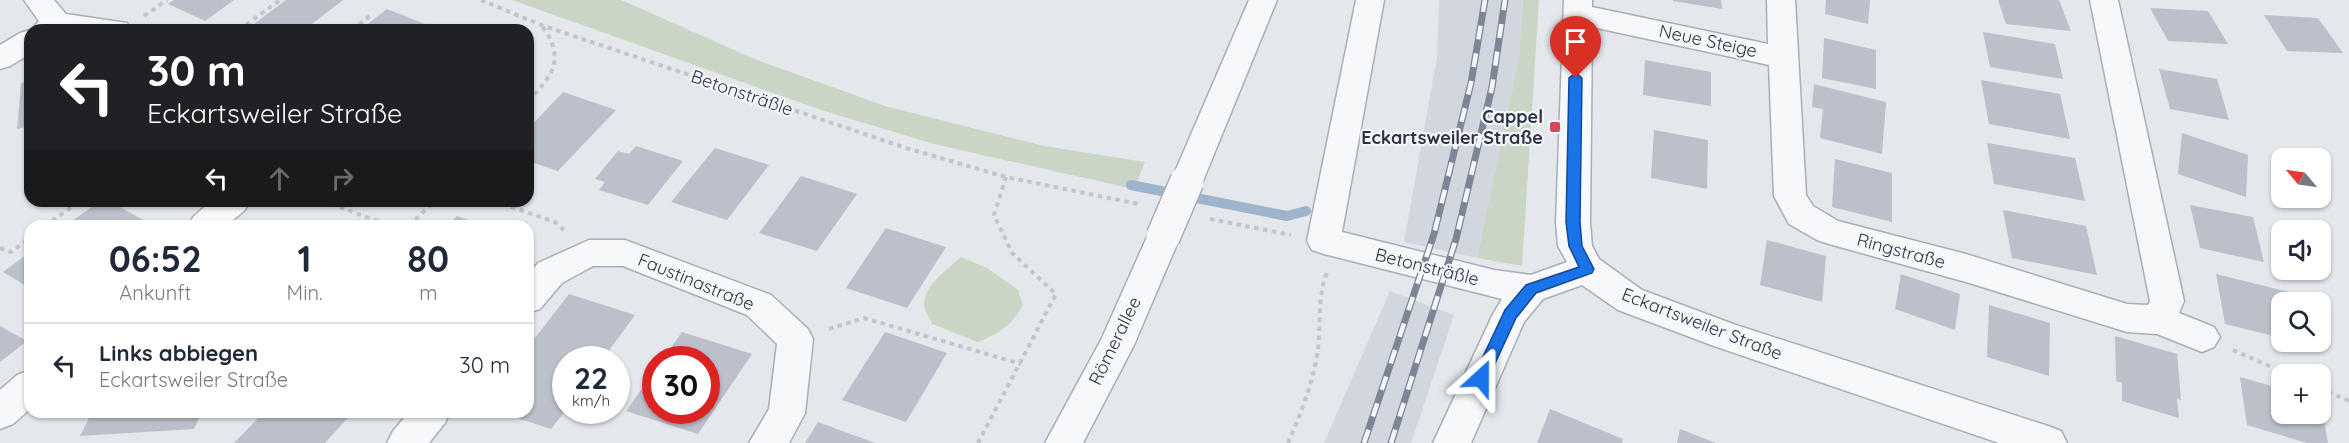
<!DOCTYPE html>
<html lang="de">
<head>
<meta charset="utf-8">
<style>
  body { margin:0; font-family:Quicksand,sans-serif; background:#f6f6f7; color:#1f2937; height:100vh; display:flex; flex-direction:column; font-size:22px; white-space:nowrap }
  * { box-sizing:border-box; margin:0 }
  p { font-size:20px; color:#747a83 }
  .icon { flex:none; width:33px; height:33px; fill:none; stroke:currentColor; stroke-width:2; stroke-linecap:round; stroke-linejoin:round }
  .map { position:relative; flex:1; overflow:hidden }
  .side { position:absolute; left:24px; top:220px; width:510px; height:198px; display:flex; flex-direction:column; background:#fff; border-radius:18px; box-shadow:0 2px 4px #0004 }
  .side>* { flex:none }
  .guide { position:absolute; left:24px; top:24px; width:510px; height:183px; border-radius:18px; box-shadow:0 2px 4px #0004; background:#202124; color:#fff; overflow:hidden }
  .needle { width:39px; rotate:299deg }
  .buttons { position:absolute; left:2271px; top:148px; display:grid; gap:12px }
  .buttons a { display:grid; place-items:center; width:60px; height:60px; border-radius:12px; background:#fff; box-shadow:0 2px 4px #0004; font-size:30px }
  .speed { position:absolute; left:552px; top:346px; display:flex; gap:12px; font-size:30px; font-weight:700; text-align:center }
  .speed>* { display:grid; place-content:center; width:78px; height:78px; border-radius:50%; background:#fff; box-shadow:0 2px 4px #0004; line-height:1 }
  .speed small { font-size:15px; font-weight:400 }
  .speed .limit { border:9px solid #d22; background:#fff; color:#111 }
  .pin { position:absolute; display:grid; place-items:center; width:51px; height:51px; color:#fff; margin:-62px -26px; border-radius:50% 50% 50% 0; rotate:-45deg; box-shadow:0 0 6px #0007 }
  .pin .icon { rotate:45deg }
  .me { position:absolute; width:66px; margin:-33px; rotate:24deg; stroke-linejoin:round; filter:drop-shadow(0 0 4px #0008) }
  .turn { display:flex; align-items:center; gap:21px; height:126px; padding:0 24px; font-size:27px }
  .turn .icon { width:78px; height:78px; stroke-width:2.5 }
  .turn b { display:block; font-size:42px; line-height:51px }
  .lanes { display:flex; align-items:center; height:57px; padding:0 24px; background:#0003; justify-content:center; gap:30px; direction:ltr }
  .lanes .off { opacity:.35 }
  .eta { display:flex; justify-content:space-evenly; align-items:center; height:102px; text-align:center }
  .eta b { font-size:36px; font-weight:700; line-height:42px }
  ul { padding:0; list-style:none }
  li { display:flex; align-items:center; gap:18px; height:84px; padding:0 24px; border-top:2px solid #e0e1e3 }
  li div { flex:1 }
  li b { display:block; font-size:22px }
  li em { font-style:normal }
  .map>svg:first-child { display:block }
  .built { fill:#d2d6de }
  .green { fill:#c9d6c5 }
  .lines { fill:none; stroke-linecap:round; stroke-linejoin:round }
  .stream { stroke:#9fb4cc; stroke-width:10 }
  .building { fill:#bbc0ca }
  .minor-casing { stroke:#a9aeb7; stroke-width:3 }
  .path { stroke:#c2c5cb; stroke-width:4; stroke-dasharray:4.5 4.5; stroke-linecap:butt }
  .minor { fill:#f7f8fa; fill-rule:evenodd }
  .rail-casing { stroke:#7d8696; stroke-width:7 }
  .rail { stroke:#f4f6f9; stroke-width:4.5; stroke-dasharray:14; stroke-linecap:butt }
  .minor-bridge-casing { stroke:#a9aeb7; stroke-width:36; stroke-linecap:butt }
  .minor-bridge { stroke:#f7f8fa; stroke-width:33 }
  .route { fill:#1a73e8; stroke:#114b97; stroke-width:1.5 }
  .poi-dot { fill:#d1495b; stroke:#f4f6f9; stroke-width:2 }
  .labels { text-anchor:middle; stroke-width:4.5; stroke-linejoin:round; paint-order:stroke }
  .street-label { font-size:18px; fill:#2b3445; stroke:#f4f6f9 }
  .poi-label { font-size:18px; font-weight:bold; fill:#2b3445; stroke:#f4f6f9; text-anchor:end }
</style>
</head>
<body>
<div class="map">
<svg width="2349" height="443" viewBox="0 0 2349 443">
  <rect width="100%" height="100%" fill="#e4e7ec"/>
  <!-- built -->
  <path class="built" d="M1439 0H1523L1519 58 1477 258 1404 242 1437 57Z
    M1390 291 1454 315 1411 443H1324Z"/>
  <!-- green -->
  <path class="green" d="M512 0H621L757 60 885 106 1044 146 1145 162 1134 189 934 144 824 111Z
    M1523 0H1539L1522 266 1477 258 1519 58Z
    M961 257 987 268 1018 290 1023 305C1010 327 1001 332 978 342L932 324C930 318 925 312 924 306 922 287 949 268 961 257Z"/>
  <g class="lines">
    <!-- stream -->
    <path class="stream" d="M1131 185 1287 216 1306 211"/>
  </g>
  <!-- building -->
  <path class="building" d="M174 0H234L205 21 168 4Z
    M286 0H343L304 30H246Z
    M1673 0H1721L1722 9 1673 1Z
    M1826 0H1870L1868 24 1825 14Z
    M1998 0H2059L2071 31 2006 24Z
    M2150 8 2208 11 2228 44 2168 41Z
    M387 9 430 26 425 30H360Z
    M2264 15 2318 18 2343 53 2287 51Z
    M1983 32 2055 44 2063 79 1990 67Z
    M1824 38 1876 50V89L1822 78Z
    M1645 60 1711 72V106L1643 95Z
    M2159 69 2217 79 2229 120 2170 109Z
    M1981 80 2060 94 2070 139 1989 124Z
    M30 81V126L17 129 21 83Z
    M1814 84 1886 102 1882 154 1820 138 1823 109 1812 107Z
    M563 92 616 110 558 171 528 161V129Z
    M1654 130 1708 140 1707 189 1651 178Z
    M2182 133 2248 155 2246 197 2178 174Z
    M1987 143 2075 158 2085 201 1994 184Z
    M636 146 683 161 648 205 599 190 605 182 595 179 618 151 629 154Z
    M715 148 769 165 727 220 671 202Z
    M1835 159 1892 173V222L1832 207Z
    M801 176 857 194 817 251 759 233Z
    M100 201H109L154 226H65Z
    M2190 205 2253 217 2264 262 2200 248Z
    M2003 210 2086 226 2097 275 2012 258Z
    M457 216 485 226H447Z
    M886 228 946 247 907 308 846 288Z
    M1767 240 1826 256 1822 302 1760 285Z
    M30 252V288L3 272Z
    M1901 274 1960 294 1955 330 1895 309Z
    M2216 274 2293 293 2295 303H2282V338L2225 324Z
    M569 294 635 315 602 360H566V410L551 429 502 413 528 412V347Z
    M1989 305 2050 323 2049 376 1987 357Z
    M0 326 27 341 0 362Z
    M682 332 752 354 698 434 626 411 656 369V411H706V360H662Z
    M885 332 947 353 906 422 842 400Z
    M2115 336 2177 354 2181 400 2177 399 2179 418 2122 401V383L2116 381Z
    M2240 377 2282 389V414H2320L2322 409 2328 443H2307L2247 425Z
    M1550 409 1623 439 1622 443H1537Z
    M92 412H202L194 429 80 436Z
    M264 412H353L325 443H234Z
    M818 422 875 443H805Z
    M1680 429 1716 443H1677Z"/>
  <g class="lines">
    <!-- minor casing -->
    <g class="minor-casing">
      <path id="minor" d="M24 0H54L66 14 127 23 132 30H31L39 21Z
        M1249 0H1277L1203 181 1198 190 1187 193 1176 190 1171 181Z
        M1356 0H1384L1342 232 1494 270 1531 275 1567 262 1558 246 1556 222 1564 0H1592V7L1768 44 1767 0H1795L1806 195 1813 206 1838 221 1966 254 2127 304 2148 305 2150 301 2090 0H2118L2184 301 2179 313 2214 327 2220 337 2214 347 2202 352 2157 334 2127 332 1966 282 1829 244 1817 240 1789 224 1774 196 1769 65 1592 27 1590 222 1592 246 1599 259 1642 290 1733 324 2048 426 2061 431 2067 443H1999L1714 346 1618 310 1582 285 1543 299 1524 322 1471 443H1433L1493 314 1502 299 1324 254 1312 250 1307 241Z
        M30 30V54L10 66 0 69V45L20 33Z
        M211 201H249L245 210 226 226H189L193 217Z
        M1163 224 1175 228 1180 237 1134 345 1083 443H1045L1101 340 1151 228Z
        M589 240H625L771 295 808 329 813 339 805 413 789 443H749L769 409 777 344 747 315 623 266H593L562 283 540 309 528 313V275L538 263Z
        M30 370V409L13 424 0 429V390L17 375Z
        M409 412H450L445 423 429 443H387L393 431Z"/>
    </g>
    <!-- path -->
    <path class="path" d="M481 0 541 25 906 148 1006 177 1138 204
      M144 16 167 0
      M239 30 280 0
      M352 30 371 15
      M528 101C553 75 566 59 542 26
      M323 201 391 226
      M494 201 555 222 564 230
      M1210 219 1291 235
      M45 226 80 201
      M409 226 434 201
      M0 248 11 252 30 238
      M829 329 864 318 1021 364
      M2233 350 2290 375
      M2320 388 2349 401
      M978 443 1056 294 1012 253 994 215 1006 177
      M1288 443C1300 415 1312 386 1317 355 1322 327 1316 300 1327 273"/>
    <!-- minor -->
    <use href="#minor" class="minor"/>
    <!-- rail casing -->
    <g class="rail-casing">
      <path id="rail" d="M1364 443 1434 234 1471 83 1485 0
        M1391 443 1456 239 1492 87 1505 0"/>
    </g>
    <!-- rail -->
    <use href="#rail" class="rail"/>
    <!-- minor-bridge casing -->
    <g class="minor-bridge-casing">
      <path id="minor-bridge" d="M1163 237 1187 181"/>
    </g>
    <!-- minor-bridge -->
    <use href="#minor-bridge" class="minor-bridge"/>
  </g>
  <!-- route -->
  <path class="route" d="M1576 73 1582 78 1580 222 1582 246 1594 269 1592 273 1536 293 1516 318 1486 383 1481 385 1476 383 1473 378 1505 310 1526 285 1579 267 1569 246 1566 222 1569 78Z"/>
  <!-- markers -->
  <rect class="poi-dot" x="1549" y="121" width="12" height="12" rx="3"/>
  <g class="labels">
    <!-- street labels -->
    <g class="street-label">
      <text transform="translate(1708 41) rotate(12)" y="6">Neue Steige</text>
      <text transform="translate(742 93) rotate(19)" y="6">Betonsträßle</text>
      <text transform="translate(1901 251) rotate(15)" y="6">Ringstraße</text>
      <text transform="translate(1427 267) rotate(14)" y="6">Betonsträßle</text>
      <text transform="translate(696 282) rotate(22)" y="6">Faustinastraße</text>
      <text transform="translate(1702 324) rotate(21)" y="6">Eckartsweiler Straße</text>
      <text transform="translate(1115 341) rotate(-64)" y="6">Römerallee</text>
    </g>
    <!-- poi labels -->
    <g class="poi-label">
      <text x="1543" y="123">Cappel<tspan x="1543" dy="21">Eckartsweiler Straße</tspan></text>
    </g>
  </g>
</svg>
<div class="buttons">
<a><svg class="needle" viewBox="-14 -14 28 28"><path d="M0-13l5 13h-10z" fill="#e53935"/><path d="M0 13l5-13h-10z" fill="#747a83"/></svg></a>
<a><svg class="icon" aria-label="sound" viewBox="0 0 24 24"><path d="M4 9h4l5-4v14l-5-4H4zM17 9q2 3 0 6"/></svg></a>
<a><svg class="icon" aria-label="search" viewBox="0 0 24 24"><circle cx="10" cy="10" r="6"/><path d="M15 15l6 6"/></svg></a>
<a>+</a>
</div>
<div class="speed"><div>22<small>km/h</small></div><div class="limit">30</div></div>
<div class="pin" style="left:1576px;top:78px;background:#d93025"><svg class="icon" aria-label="arrive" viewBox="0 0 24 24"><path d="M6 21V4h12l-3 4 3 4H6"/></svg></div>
<svg class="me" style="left:1481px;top:378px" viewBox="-20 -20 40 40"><path d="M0-17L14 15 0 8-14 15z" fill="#1a73e8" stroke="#fff" stroke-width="4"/></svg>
<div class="guide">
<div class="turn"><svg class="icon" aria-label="left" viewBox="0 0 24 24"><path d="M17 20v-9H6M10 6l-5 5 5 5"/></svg><div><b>30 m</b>Eckartsweiler Straße</div></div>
<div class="lanes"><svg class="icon" aria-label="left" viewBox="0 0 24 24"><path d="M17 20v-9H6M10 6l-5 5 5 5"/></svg><svg class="icon off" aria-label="ahead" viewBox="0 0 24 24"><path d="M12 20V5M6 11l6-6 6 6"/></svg><svg class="icon off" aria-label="right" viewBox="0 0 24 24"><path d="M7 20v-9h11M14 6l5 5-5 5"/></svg></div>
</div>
<section class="side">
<div class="eta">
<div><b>06:52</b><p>Ankunft</p></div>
<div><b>1</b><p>Min.</p></div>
<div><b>80</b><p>m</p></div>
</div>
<ul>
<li><svg class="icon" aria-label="left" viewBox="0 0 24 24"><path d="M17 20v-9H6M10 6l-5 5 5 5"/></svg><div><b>Links abbiegen</b><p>Eckartsweiler Straße</p></div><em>30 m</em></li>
</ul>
</section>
</div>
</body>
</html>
